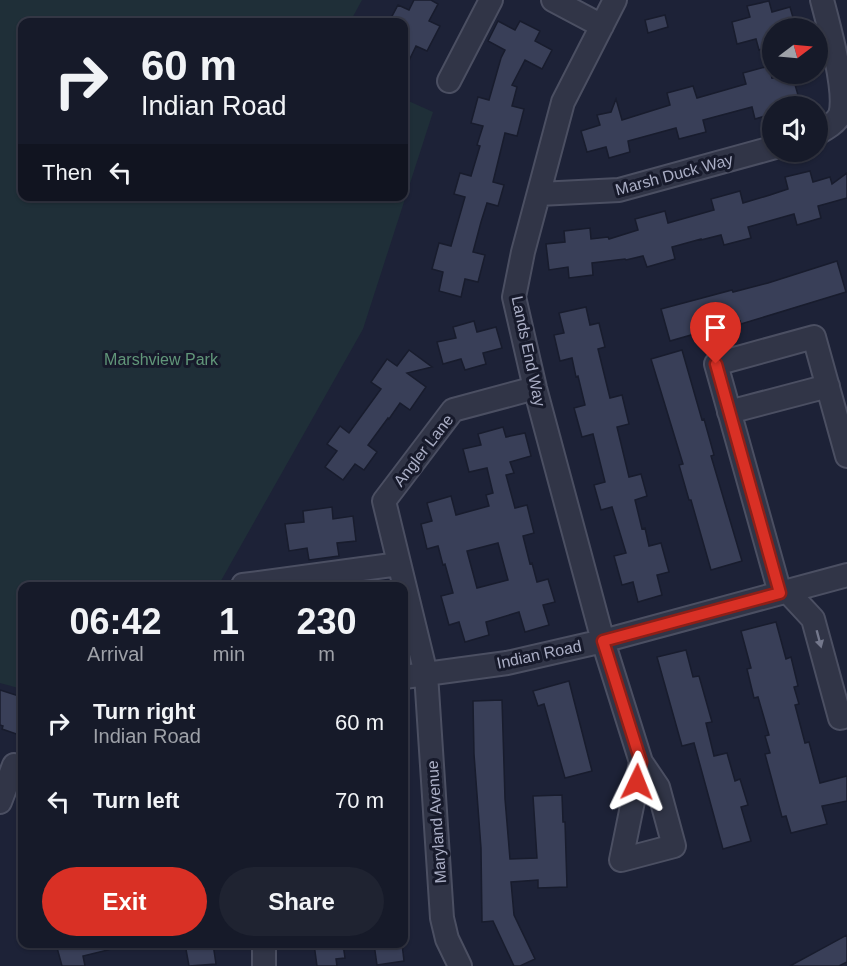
<!DOCTYPE html>
<html lang="en">
<head>
<meta charset="utf-8">
<style>
  body { margin:0; font-family:Helvetica,sans-serif; background:#1f2331; color:#f1f3f6; height:100vh; display:flex; flex-direction:column; font-size:22px; white-space:nowrap }
  * { box-sizing:border-box; margin:0 }
  p { font-size:20px; color:#9ea1a8 }
  .icon { flex:none; width:33px; height:33px; fill:none; stroke:currentColor; stroke-width:2; stroke-linecap:round; stroke-linejoin:round }
  .map { position:relative; flex:1; overflow:hidden }
  .sheet { position:absolute; left:18px; top:582px; width:390px; height:366px; display:flex; flex-direction:column; background:#161a29; border-radius:12px; box-shadow:0 2px 4px #0004,0 0 0 2px #353846 }
  .sheet>* { flex:none }
  .banner { position:absolute; left:18px; top:18px; width:390px; height:183px; border-radius:12px; box-shadow:0 2px 4px #0004,0 0 0 2px #353846; background:#161a29; color:#f1f3f6; overflow:hidden }
  .needle { width:39px; rotate:74deg }
  .fabs { position:absolute; left:762px; top:18px; display:grid; gap:12px }
  .fabs a { display:grid; place-items:center; width:66px; height:66px; border-radius:50%; background:#161a29; box-shadow:0 2px 4px #0004,0 0 0 2px #353846; font-size:30px }
  .pin { position:absolute; display:grid; place-items:center; width:51px; height:51px; color:#fff; margin:-62px -26px; border-radius:50% 50% 50% 0; rotate:-45deg; box-shadow:0 0 6px #0007 }
  .pin .icon { rotate:45deg }
  .me { position:absolute; width:66px; margin:-33px; rotate:2deg; stroke-linejoin:round; filter:drop-shadow(0 0 4px #0008) }
  .turn { display:flex; align-items:center; gap:21px; height:126px; padding:0 24px; font-size:27px }
  .turn .icon { width:78px; height:78px; stroke-width:2.5 }
  .turn b { display:block; font-size:42px; line-height:51px }
  .then { display:flex; align-items:center; height:57px; padding:0 24px; background:#0003; gap:12px; font-size:22px }
  .eta { display:flex; justify-content:space-evenly; align-items:center; height:102px; text-align:center }
  .eta b { font-size:36px; font-weight:700; line-height:42px }
  .cta { display:flex; gap:12px; margin-top:auto; padding:12px 24px }
  .cta a { flex:1; height:69px; border-radius:36px; background:#d93025; color:#fff; font-size:24px; font-weight:700; line-height:69px; text-align:center }
  .cta a+a { background:#1f2331; color:#f1f3f6 }
  ul { padding:0; list-style:none }
  li { display:flex; align-items:center; gap:18px; height:78px; padding:0 24px }
  li div { flex:1 }
  li b { display:block; font-size:22px }
  li em { font-style:normal }
  .map>svg:first-child { display:block }
  .green { fill:#1f2f38 }
  .building { fill:#393f58; stroke:#181c2d; stroke-width:1.5; fill-rule:evenodd }
  .lines { fill:none; stroke-linecap:round; stroke-linejoin:round }
  .minor-casing { stroke:#4b4f62; stroke-width:26 }
  .minor { stroke:#313547; stroke-width:22 }
  .oneway { fill:#74788c }
  .route-casing { stroke:#8d1f18; stroke-width:15 }
  .route { stroke:#d93025; stroke-width:10 }
  .labels { text-anchor:middle; stroke-width:6; stroke-linejoin:round; paint-order:stroke }
  .street-label { font-size:16px; fill:#aaaec5; stroke:#171a2b }
  .park-label { font-size:16px; fill:#619679; stroke:#171a2b }
</style>
</head>
<body>
<div class="map">
<svg width="847" height="966" viewBox="0 0 847 966">
  <rect width="100%" height="100%" fill="#1d2237"/>
  <!-- green -->
  <path class="green" d="M0 0H362L350 22H22V196H404V99L433 112 363 329 218 586H22V689L0 683Z"/>
  <!-- building -->
  <path class="building" d="M414 0H431L438 4 429 21 440 26 427 51 416 46 404 71V22H389L398 5 409 10Z
    M769 1 772 12 790 7 796 28H772V46L759 50 756 39 737 44 732 22 750 17 747 6Z
    M665 15 668 27 648 33 645 20Z
    M498 21 515 30 520 21 540 31 535 41 552 50 542 69 525 60 512 85 517 87 512 106 524 109 517 136 505 133 493 182 504 185 498 206 487 203 481 222 473 252 485 255 478 282 465 279 461 297 439 291 443 272 432 269 439 243 451 246 465 197 454 194 460 173 471 176 480 146 477 145 483 126 471 123 478 97 489 100 501 58 505 50 488 41Z
    M769 66 772 78 792 74 798 95 779 100 781 106H772V114L755 119 752 107 703 120 706 132 679 139 676 128 628 141 630 152 609 158 606 147 587 152 581 131 600 125 597 115 611 112 616 99 622 120 670 105 667 93 693 86 697 98 746 84 743 73Z
    M810 171 813 182 830 177 832 184 847 173V198L818 206 821 218 797 225 794 214 748 227 751 238 724 245 721 235 701 240V239L672 247 675 259 647 267 643 256 626 260 625 259 592 263 593 275 569 278 568 267 549 270 546 244 565 242 564 231 590 228 591 239 608 237 609 239 638 230 635 219 665 211 668 223 714 210 711 199 740 191 743 203 770 195 788 189 785 177Z
    M837 261 846 292 741 324 740 321 670 341 661 309 732 290 733 292 768 283Z
    M586 307 590 325 599 323 605 347 598 349 610 398 622 395 629 424 617 427 629 477 641 474 647 496 635 500 642 529 645 528 649 546 661 543 669 572 657 575 662 595 638 602 633 582 622 585 614 556 626 553 612 507 601 510 594 485 605 482 593 434 582 437 574 408 585 405 578 376 576 377 572 358 560 361 554 335 564 333 559 313Z
    M474 321 477 332 496 327 502 348 483 353 486 364 465 370 461 359 443 364 437 342 456 338 453 327Z
    M409 350 432 367 407 373 426 387 410 410 400 403 389 419 388 418 368 445 377 452 364 470 355 464 343 480 325 467 337 451 327 444 340 426 349 433 381 389 371 382 387 359 397 366Z
    M682 350 702 420 704 419 714 455 711 456 742 561 711 570 691 500H689L679 465 683 464 651 359Z
    M503 427 506 437 525 433 531 456 510 462 514 473 506 475 515 508 527 505 534 533 523 536 530 564 532 563 537 582 548 579 555 602 543 605 549 625 525 632 519 612 486 622 489 635 465 642 459 622 449 625 441 596 453 593 445 564 443 565 438 546 427 549 421 524 432 521 427 503 451 496 456 515 489 506 486 495 493 493 487 468 469 472 463 449 481 445 478 434ZM498 543 508 580 477 588 467 551Z
    M332 507 333 519 353 516 356 541 337 543 339 556 309 560 307 548 289 551 285 524 304 522 303 511Z
    M776 622 786 659 791 657 798 686 794 687 799 704 795 705 805 743 809 742 820 783 847 776V801L822 806 827 824 791 833 786 816 782 817 765 754 770 753 765 736 769 735 758 697 754 698 747 669 751 668 741 631Z
    M686 650 693 677 699 676 712 722 706 723 714 756 727 753 735 781 740 779 748 805 741 807 751 841 723 849 694 743 682 746 657 657Z
    M569 681 592 771 565 778 544 704 538 706 533 691Z
    M0 690 22 697V736L2 729 3 726 0 725Z
    M502 700 505 799 510 859 537 858 533 796 562 795 563 822H565L567 887 538 888V880L511 882 514 915 535 959 520 966H514L493 921 482 922 481 848 474 754 473 701Z
    M847 935V962L839 966H790Z
    M56 944H111L112 949 83 956 85 966H62Z
    M185 944H213L216 964 189 966Z
    M314 944H343L345 958 336 959 337 966H317Z
    M374 944H402L404 961 377 965Z"/>
  <g class="lines">
    <!-- minor casing -->
    <g class="minor-casing">
      <path id="minor" d="M553 0 602 26
        M615 0 563 102 523 252 514 297 535 388 603 641 641 762 621 860 674 846 658 787 641 762
        M449 81 491 0
        M818 133C825 129 836 123 840 115 847 93 829 26 822 0
        M539 194 619 190 772 148
        M729 412 828 386
        M243 585 399 564
        M787 591 813 619 840 718 847 716
        M780 593 716 364 814 337 847 456
        M404 677 507 663 603 641 847 575
        M0 802 14 765
        M264 966V944
        M460 966 447 939 442 918 426 674 384 501 453 410 535 388"/>
    </g>
    <!-- minor -->
    <use href="#minor" class="minor"/>
  </g>
  <!-- one-way arrows -->
  <defs><path id="oneway-solid" d="M-6-.8H1V-3.2L6.5 0L1 3.2V.8H-6Z" transform="scale(1.5)"/></defs>
  <use class="oneway" href="#oneway-solid" transform="translate(819 639) rotate(75)"/>
  <g class="lines">
    <!-- route casing -->
    <g class="route-casing">
      <path id="route" d="M637 782 641 762 603 641 780 593 716 364"/>
    </g>
    <!-- route -->
    <use href="#route" class="route"/>
  </g>
  <g class="labels">
    <!-- street labels -->
    <g class="street-label">
      <text transform="translate(674 174) rotate(-15)" y="6">Marsh Duck Way</text>
      <text transform="translate(529 351) rotate(78)" y="6">Lands End Way</text>
      <text transform="translate(423 450) rotate(-52)" y="6">Angler Lane</text>
      <text transform="translate(539 654) rotate(-12)" y="6">Indian Road</text>
      <text transform="translate(436 822) rotate(-94)" y="6">Maryland Avenue</text>
    </g>
    <!-- park labels -->
    <g class="park-label">
      <text x="161" y="365">Marshview Park</text>
    </g>
  </g>
</svg>
<div class="fabs">
<a><svg class="needle" viewBox="-14 -14 28 28"><path d="M0-13l5 13h-10z" fill="#e53935"/><path d="M0 13l5-13h-10z" fill="#9ea1a8"/></svg></a>
<a><svg class="icon" aria-label="sound" viewBox="0 0 24 24"><path d="M4 9h4l5-4v14l-5-4H4zM17 9q2 3 0 6"/></svg></a>
</div>
<div class="pin" style="left:716px;top:364px;background:#d93025"><svg class="icon" aria-label="arrive" viewBox="0 0 24 24"><path d="M6 21V4h12l-3 4 3 4H6"/></svg></div>
<svg class="me" style="left:637px;top:782px" viewBox="-20 -20 40 40"><path d="M0-17L14 15 0 8-14 15z" fill="#d93025" stroke="#fff" stroke-width="4"/></svg>
<div class="banner">
<div class="turn"><svg class="icon" aria-label="right" viewBox="0 0 24 24"><path d="M7 20v-9h11M14 6l5 5-5 5"/></svg><div><b>60 m</b>Indian Road</div></div>
<div class="then">Then<svg class="icon" aria-label="left" viewBox="0 0 24 24"><path d="M17 20v-9H6M10 6l-5 5 5 5"/></svg></div>
</div>
<section class="sheet">
<div class="eta">
<div><b>06:42</b><p>Arrival</p></div>
<div><b>1</b><p>min</p></div>
<div><b>230</b><p>m</p></div>
</div>
<ul>
<li><svg class="icon" aria-label="right" viewBox="0 0 24 24"><path d="M7 20v-9h11M14 6l5 5-5 5"/></svg><div><b>Turn right</b><p>Indian Road</p></div><em>60 m</em></li>
<li><svg class="icon" aria-label="left" viewBox="0 0 24 24"><path d="M17 20v-9H6M10 6l-5 5 5 5"/></svg><div><b>Turn left</b></div><em>70 m</em></li>
</ul>
<div class="cta"><a>Exit</a><a>Share</a></div>
</section>
</div>
</body>
</html>
